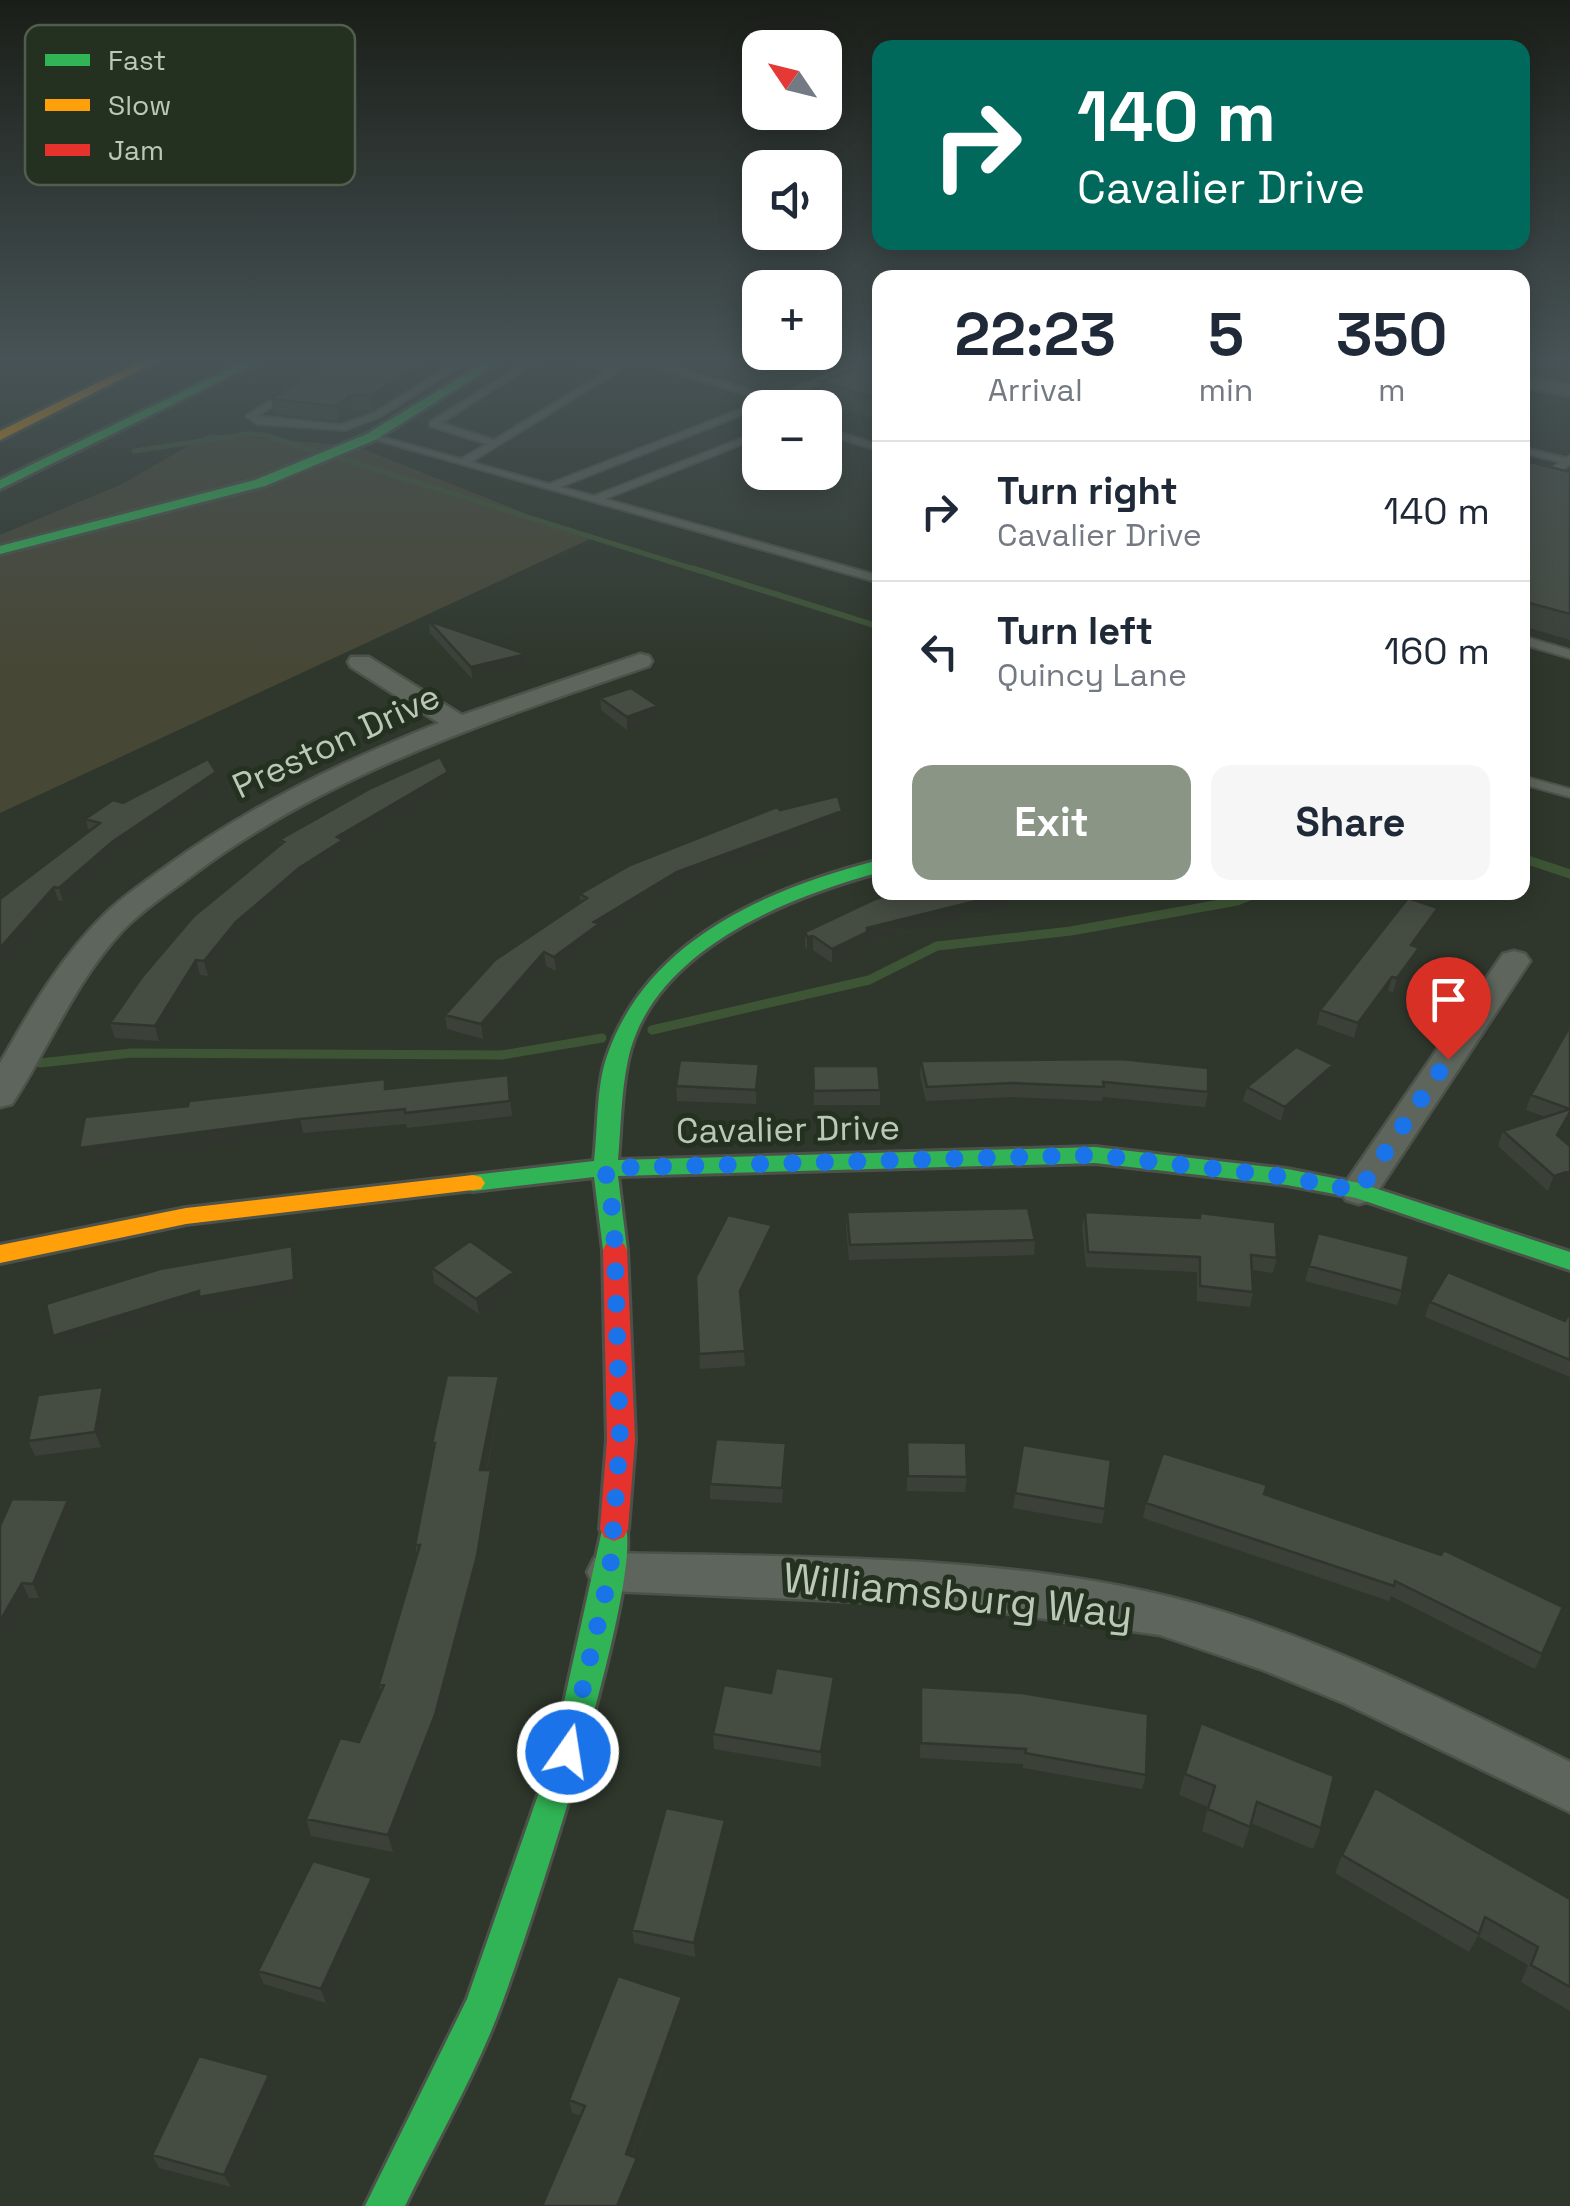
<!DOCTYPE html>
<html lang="en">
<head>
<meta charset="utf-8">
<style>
  body { margin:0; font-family:"Space Grotesk",sans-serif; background:#f6f6f7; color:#1f2937; height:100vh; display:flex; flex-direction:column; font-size:38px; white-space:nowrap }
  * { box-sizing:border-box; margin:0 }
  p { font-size:32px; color:#747a83 }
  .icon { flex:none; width:55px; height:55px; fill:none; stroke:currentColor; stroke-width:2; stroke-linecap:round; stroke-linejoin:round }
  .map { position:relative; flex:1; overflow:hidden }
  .details { position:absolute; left:872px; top:270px; width:658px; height:630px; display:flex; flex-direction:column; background:#fff; border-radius:20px; box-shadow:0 5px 25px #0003 }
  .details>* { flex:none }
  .guide { position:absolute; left:872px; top:40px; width:658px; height:210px; border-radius:20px; box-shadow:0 5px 25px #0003; background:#00695c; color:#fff; overflow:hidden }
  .needle { width:65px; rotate:305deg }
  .tools { position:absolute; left:742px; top:30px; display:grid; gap:20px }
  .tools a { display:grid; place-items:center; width:100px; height:100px; border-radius:20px; background:#fff; box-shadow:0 5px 25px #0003; font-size:50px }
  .pin { position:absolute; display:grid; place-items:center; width:85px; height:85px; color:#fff; margin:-102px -42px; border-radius:50% 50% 50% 0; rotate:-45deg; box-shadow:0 0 10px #0007 }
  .pin .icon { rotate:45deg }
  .me { position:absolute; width:110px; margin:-55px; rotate:13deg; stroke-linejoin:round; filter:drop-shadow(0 0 8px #0008) }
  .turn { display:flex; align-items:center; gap:35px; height:210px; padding:0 40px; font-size:45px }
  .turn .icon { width:130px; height:130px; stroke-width:2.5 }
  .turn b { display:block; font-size:70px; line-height:85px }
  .eta { display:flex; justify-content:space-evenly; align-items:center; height:170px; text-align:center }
  .eta b { font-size:60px; font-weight:700; line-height:70px }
  .primary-button { display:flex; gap:20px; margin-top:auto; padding:20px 40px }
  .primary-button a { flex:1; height:115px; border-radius:20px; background:#8a9586; color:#fff; font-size:40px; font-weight:700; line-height:115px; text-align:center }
  .primary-button a+a { background:#f6f6f7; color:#1f2937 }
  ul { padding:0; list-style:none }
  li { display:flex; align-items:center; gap:30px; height:140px; padding:0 40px; border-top:2px solid #e0e1e3 }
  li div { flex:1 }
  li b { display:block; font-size:38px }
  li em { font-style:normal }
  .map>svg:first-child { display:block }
  .green { fill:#474736 }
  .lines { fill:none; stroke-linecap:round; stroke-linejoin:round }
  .stream-far2 { stroke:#3e5535; stroke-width:5 }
  .stream-far1 { stroke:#3e5535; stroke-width:6 }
  .stream { stroke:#3e5535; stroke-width:9 }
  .lane-casing { stroke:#4c524a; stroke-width:4 }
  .street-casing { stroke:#4c524a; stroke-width:5 }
  .fast-casing { stroke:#4c524a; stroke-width:6 }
  .slow-casing { stroke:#4c524a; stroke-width:6 }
  .jam-casing { stroke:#4c524a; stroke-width:6 }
  .lane { fill:#5e655c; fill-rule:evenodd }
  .street { fill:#5e655c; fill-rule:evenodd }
  .fast { fill:#30b455; fill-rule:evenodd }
  .slow { fill:#ff9f0a; fill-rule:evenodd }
  .jam { fill:#e5322d; fill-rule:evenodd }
  .wall { fill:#3b4139 }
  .shaded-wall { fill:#30352e }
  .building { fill:#454c42; stroke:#30352e; stroke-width:2.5 }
  .route { stroke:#1a73e8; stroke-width:18; stroke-dasharray:0 32.4 }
  .labels { text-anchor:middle; stroke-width:10; stroke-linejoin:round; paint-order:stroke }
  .street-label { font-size:35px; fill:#bbc7b7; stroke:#253120 }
  .near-street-label { font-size:42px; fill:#bbc7b7; stroke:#253120 }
  .key { fill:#253120; stroke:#525e4d; stroke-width:2.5 }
  .key-label { font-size:28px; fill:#bbc7b7 }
</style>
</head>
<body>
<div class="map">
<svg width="1570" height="2206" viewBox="0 0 1570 2206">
  <rect width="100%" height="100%" fill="#2f372c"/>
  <!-- green -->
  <path class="green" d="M209 434 355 446 590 539 0 813V535L122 484Z"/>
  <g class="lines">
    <!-- stream-far2 -->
    <path class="stream-far2" d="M134 451 247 434 264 435 318 452
      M339 458 700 571"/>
    <!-- stream-far1 -->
    <path class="stream-far1" d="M692 568 880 627"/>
    <!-- stream -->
    <path class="stream" d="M1522 858 1570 874
      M652 1030 869 980 937 946 1071 931 1237 901 1259 892
      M40 1063 131 1053 502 1055 602 1038"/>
    <!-- lane casing -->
    <g class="lane-casing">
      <path id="lane" d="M464 357H475L380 417 345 430 257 424 246 416 289 389 294 392 292 394 257 416 341 425 374 413Z
        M534 357H545L441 423 494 440 607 371 564 357H579L613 367 627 357H642L773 397 871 357H880V360L560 487 594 496 760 431V437L605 499 880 576V583L366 437 371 434 461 459 487 444 430 426V422ZM635 361 764 400 549 484 471 462Z
        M825 428 880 445V451L825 434Z
        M1522 447 1566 458 1570 456V464L1548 482 1570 487V493L1536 485V481L1560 462 1522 453Z
        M1522 636 1570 650V658L1522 644Z
        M1522 776 1570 789V797L1522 784Z"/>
    </g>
    <!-- street casing -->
    <g class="street-casing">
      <path id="street" d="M1522 376 1570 384V396L1522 387Z
        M640 654 649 656 652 661 649 666C490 721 330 772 194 874 170 892 143 909 122 931 74 983 50 1046 12 1104L0 1107V1063L7 1051C34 1003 64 954 104 915 122 897 143 883 164 868 249 806 341 762 439 723L351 667 348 662 351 657H369L462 715Z
        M1514 951 1525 954 1530 961 1372 1200 1359 1204 1346 1200 1340 1191 1346 1182 1503 954Z
        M610 1553C788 1557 998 1554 1170 1597 1309 1632 1442 1699 1570 1762V1812L1344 1703 1263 1670 1160 1635 955 1606 610 1591 594 1586 587 1572 594 1558Z"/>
    </g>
    <!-- fast casing -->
    <g class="fast-casing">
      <path id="fast" d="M254 357H269L0 489V480Z
        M493 357H507L375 440 265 486 0 554V546L255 480 367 434Z
        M880 860V872C785 898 651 951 628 1060 621 1092 621 1127 618 1160L1095 1147 1287 1169 1359 1183 1570 1252V1270L1356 1198 1287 1185 1095 1163 618 1176 627 1250 624 1256H606L603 1250 594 1177 473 1191 465 1189 461 1183 465 1177 473 1175 594 1161C598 1128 596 1087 607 1056 647 939 769 888 880 860Z
        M614 1517 624 1521C649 1571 527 1937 501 2006 476 2074 437 2140 405 2206H365L467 1999 553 1752 604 1521Z"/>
    </g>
    <!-- slow casing -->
    <g class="slow-casing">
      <path id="slow" d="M150 357H165L0 440V431Z
        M473 1175 481 1177 485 1183 481 1189 186 1224 0 1263V1245L186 1208Z"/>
    </g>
    <!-- jam casing -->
    <g class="jam-casing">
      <path id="jam" d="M615 1241 624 1244 627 1250 635 1440 628 1529 624 1537 614 1541 604 1537 600 1529 607 1440 603 1250 606 1244Z"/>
    </g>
    <!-- lane -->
    <use href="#lane" class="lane"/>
    <!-- street -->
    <use href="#street" class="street"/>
    <!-- fast -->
    <use href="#fast" class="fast"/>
    <!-- slow -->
    <use href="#slow" class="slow"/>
    <!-- jam -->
    <use href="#jam" class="jam"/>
  </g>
  <!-- wall -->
  <path class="wall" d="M335 357H460L372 410H352L339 421 274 414 271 399Z
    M880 358V420L819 402V382Z
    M1522 433 1532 437 1526 458 1523 460 1570 472V640L1522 626Z
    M429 621 526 654 528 666 472 679 430 633Z
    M600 698 658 706V719L627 730 601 710Z
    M216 772 219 785 116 855 63 901 5 894 89 831 85 819 123 803Z
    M448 772 450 785 345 848V853L302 882 239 936 208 976 200 975 159 1041 115 1038 110 1023 280 845 279 840Z
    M780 810 842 811V825L678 886 600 933V938L556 971 546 966 483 1039 447 1029 445 1015 580 903V894Z
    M1165 892H1210L1173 901Z
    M1007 907 867 942V946L832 963 813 950 807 951 805 946V932Z
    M1438 908 1434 922 1416 947V962L1393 992 1388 991 1354 1038 1317 1024 1320 1010Z
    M1570 1026V1118L1559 1137 1570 1146 1548 1191 1498 1146 1503 1131 1546 1117 1526 1110 1531 1095Z
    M921 1061 1208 1092 1205 1107 1103 1097 1102 1101 1012 1097 926 1101 920 1076Z
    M759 1064 760 1078 756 1104 677 1101 676 1086Z
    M1333 1065 1330 1080 1281 1121 1243 1101 1247 1087Z
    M813 1066 880 1090V1105H814Z
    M508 1075 512 1116 407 1128 406 1124 303 1133 84 1162 188 1106 385 1079 387 1088Z
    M847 1212 1035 1240 1034 1255 849 1260 846 1227Z
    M1085 1212 1199 1218 1200 1213 1277 1258 1273 1273 1252 1270 1253 1292 1250 1307 1197 1301V1272L1086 1267 1082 1227Z
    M1318 1233 1402 1291 1397 1305 1305 1281Z
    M772 1240 741 1304 745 1366 700 1369 696 1277Z
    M432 1268 516 1286 479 1314 434 1283Z
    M1430 1302 1565 1321 1570 1316V1377L1425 1317Z
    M499 1376 501 1394 487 1470 494 1487 480 1574 439 1732 393 1852 311 1836 306 1819 359 1742 381 1693 379 1684 417 1554 415 1545 434 1453 432 1443Z
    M103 1387 108 1402 101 1447 35 1456 28 1441Z
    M907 1442 967 1477 965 1492 907 1491Z
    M1023 1445 1105 1509 1102 1524 1013 1508Z
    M786 1458 782 1503 710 1499V1484Z
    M1264 1494 1542 1654 1535 1669 1391 1596 1389 1601 1143 1518 1146 1503Z
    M68 1500 74 1515 39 1598H29L0 1648V1526Z
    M834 1677V1692L821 1767 714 1749 713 1734 771 1693Z
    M921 1687 1146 1775 1142 1789 1023 1768V1764L920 1758Z
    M1185 1774 1321 1828 1313 1849 1251 1823 1243 1848 1202 1831 1208 1807 1179 1795Z
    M726 1834 695 1957 634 1943 632 1930Z
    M1342 1855 1570 1899V2011L1521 1982 1528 1965 1478 1936 1469 1952 1335 1873Z
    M377 1892 326 2003 264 1984 258 1971Z
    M682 1997 683 2010 632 2156 637 2158 638 2171 624 2206H542L581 2116 572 2113 569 2100Z
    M275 2088 231 2187 159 2168 152 2155Z"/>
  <!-- shaded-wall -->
  <path class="shaded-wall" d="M435 357H460L372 410 370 395Z
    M350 395 352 410 339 421 336 406Z
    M1532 437 1526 458 1522 461V443Z
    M526 654 528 666 472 679 471 667Z
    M658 706V719L627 730V717Z
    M216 772 219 785 116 855 63 901 59 888 112 842Z
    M448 772 450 785 345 848V853L302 882 239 936 208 976 204 961 236 922 299 868 337 837Z
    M842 811V825L678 886 600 933V938L556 971 554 957 594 922 677 872Z
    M54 887 58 900 0 968V948Z
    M1108 892H1161L1107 899Z
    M1175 892H1210L1173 901Z
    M1008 893 1007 907 867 942V946L832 963V949L867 928Z
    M1438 908 1434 922 1407 959 1411 945Z
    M813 936V950L807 951V937Z
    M1419 948 1416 962 1393 992 1397 978Z
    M544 952 546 966 483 1039 481 1024Z
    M196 960 200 975 159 1041 155 1026Z
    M1392 977 1388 991 1354 1038 1358 1023Z
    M759 1064 760 1078 756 1104V1090Z
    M1333 1065 1330 1080 1281 1121 1285 1107Z
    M1570 1112V1118L1552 1150 1557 1135Z
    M300 1119 303 1133 84 1162 79 1148Z
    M1570 1171V1183L1548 1191 1554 1176Z
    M772 1225V1240L741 1305 740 1291Z
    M292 1246 295 1261 297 1295 203 1312 202 1306 59 1351 53 1336Z
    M514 1272 516 1286 479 1314 476 1299Z
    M499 1376 501 1394 483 1487 480 1470Z
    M103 1387 108 1402 101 1447 95 1432Z
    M491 1470 494 1487 480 1574 439 1732 393 1852 388 1835Z
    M68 1500 74 1515 39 1598 33 1584Z
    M22 1583 29 1598 0 1648V1621Z
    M834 1677V1692L821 1767V1752Z
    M725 1820 726 1834 695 1957 694 1943Z
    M372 1878 377 1892 326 2003 321 1989Z
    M682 1997 683 2010 628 2166 626 2154Z
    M269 2075 275 2088 231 2187 224 2175Z
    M637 2158 638 2171 624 2206H617Z"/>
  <!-- building -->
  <path class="building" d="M335 357H435L370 395H350L336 406 271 399Z
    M880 358V399L819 382Z
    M1522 433 1532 437 1522 443Z
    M1522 460 1570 472V614L1522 601Z
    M429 621 526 654 471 667Z
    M631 688 658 706 627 717 600 698Z
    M440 757 448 772 337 837 343 840 299 868 236 922 204 961 196 960 155 1026 110 1023 142 977 194 916 284 842 279 840 371 788Z
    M208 759 216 772 112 842 59 888 54 887 0 948V899L100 823 85 819 113 800 123 803Z
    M838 796 842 811 677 872 594 922 599 924 554 957 544 952 481 1024 445 1015 495 960 587 898 580 894 630 865 777 807 780 810Z
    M902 892H1008V893L867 928V932L832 949 813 936 807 937 805 932 875 899Z
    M1408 898 1438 908 1411 945 1419 948 1397 978 1392 977 1358 1023 1320 1010Z
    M1570 1026V1109L1531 1095Z
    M1296 1047 1333 1065 1285 1107 1247 1087Z
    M1121 1059 1208 1068V1092L1103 1082 1104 1087 1013 1083 927 1087 921 1061Z
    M680 1060 759 1064 756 1090 676 1086Z
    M813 1066H878L880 1090 814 1091Z
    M508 1075 510 1101 405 1113V1109L300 1119 79 1148 85 1117 188 1106 189 1101 385 1079V1089Z
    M1570 1109V1112L1557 1135 1570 1146V1171L1554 1176 1503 1131Z
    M1028 1208 1035 1240 850 1245 847 1212Z
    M1085 1212 1200 1218V1213L1275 1222 1277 1258 1251 1255 1253 1292 1200 1286V1257L1088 1252Z
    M728 1215 772 1225 740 1291 745 1351 699 1354 696 1277Z
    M1318 1233 1409 1256 1402 1291 1309 1266Z
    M470 1241 514 1272 476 1299 432 1268Z
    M292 1246 294 1280 199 1297V1291L53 1336 46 1304 160 1269Z
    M1448 1272 1565 1321 1568 1315 1570 1316V1360L1430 1302Z
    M447 1375 499 1376 480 1470H491L477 1556 435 1715 388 1835 306 1819 340 1738 359 1742 384 1685 379 1684 420 1545H415L435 1443H432Z
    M103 1387 95 1432 28 1441 38 1395Z
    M716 1439 786 1443 782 1488 710 1484Z
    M907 1442 966 1443 967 1477 908 1476Z
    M1023 1445 1111 1460 1105 1509 1015 1493Z
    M1163 1453 1267 1485 1264 1494 1441 1555 1444 1550 1563 1607 1542 1654 1395 1581 1394 1586 1146 1503Z
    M12 1499 68 1500 33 1584 22 1583 0 1621V1526Z
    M776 1668 834 1677 821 1752 713 1734 724 1685 771 1693Z
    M921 1687 1022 1693 1148 1714 1146 1775 1025 1753 1026 1749 921 1743Z
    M1201 1723 1334 1776 1321 1828 1257 1802 1250 1827 1208 1809 1215 1786 1185 1774Z
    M1375 1788 1570 1899V1987L1531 1965 1538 1947 1485 1917 1479 1934 1342 1855Z
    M666 1808 725 1820 694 1943 632 1930Z
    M313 1861 372 1878 321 1989 258 1971Z
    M618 1976 682 1997 626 2154 637 2158 617 2206H542L585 2106 569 2100Z
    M199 2056 269 2075 224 2175 152 2155Z"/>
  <!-- sky -->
  <linearGradient id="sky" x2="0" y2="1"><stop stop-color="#1a1e18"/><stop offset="0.54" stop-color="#475356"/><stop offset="1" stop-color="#475356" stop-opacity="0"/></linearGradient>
  <rect width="1570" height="666" fill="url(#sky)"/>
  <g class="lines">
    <!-- route -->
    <path class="route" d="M568 1752 610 1572 620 1440 614 1220 605 1168 1095 1155 1287 1177 1359 1191 1448 1059"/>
  </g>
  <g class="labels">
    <!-- street labels -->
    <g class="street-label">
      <text transform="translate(336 741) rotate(-25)" y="12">Preston Drive</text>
      <text transform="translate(788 1129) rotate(-1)" y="12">Cavalier Drive</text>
    </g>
    <!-- near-street labels -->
    <g class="near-street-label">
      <text transform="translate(958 1595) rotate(6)" y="15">Williamsburg Way</text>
    </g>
  </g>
  <!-- legend -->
  <rect x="25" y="25" width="330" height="160" rx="15" class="key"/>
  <rect x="45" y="54" width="45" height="12" fill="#30b455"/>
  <rect x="45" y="99" width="45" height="12" fill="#ff9f0a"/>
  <rect x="45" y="144" width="45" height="12" fill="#e5322d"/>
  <g class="key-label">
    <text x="108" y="70">Fast</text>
    <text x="108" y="115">Slow</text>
    <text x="108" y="160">Jam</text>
  </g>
</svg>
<div class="tools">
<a><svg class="needle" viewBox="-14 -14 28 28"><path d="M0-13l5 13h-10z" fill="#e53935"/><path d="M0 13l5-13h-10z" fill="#747a83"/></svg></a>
<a><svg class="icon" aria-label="sound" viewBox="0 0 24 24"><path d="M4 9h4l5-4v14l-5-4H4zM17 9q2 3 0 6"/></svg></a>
<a>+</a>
<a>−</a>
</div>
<div class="pin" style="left:1448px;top:1059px;background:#d93025"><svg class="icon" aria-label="arrive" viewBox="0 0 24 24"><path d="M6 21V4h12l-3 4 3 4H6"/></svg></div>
<svg class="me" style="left:568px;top:1752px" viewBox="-20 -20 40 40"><circle r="17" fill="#1a73e8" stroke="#fff" stroke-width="3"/><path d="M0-11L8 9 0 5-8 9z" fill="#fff"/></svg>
<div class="guide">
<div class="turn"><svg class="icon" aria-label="right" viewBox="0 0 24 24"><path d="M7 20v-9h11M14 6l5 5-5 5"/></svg><div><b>140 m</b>Cavalier Drive</div></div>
</div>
<section class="details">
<div class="eta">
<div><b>22:23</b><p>Arrival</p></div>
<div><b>5</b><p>min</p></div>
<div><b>350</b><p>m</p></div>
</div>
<ul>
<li><svg class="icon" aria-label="right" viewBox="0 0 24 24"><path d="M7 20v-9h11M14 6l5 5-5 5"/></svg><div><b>Turn right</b><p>Cavalier Drive</p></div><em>140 m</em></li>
<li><svg class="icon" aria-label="left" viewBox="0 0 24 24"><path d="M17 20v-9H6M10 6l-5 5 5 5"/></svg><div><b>Turn left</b><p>Quincy Lane</p></div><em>160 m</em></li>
</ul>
<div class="primary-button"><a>Exit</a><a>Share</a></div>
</section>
</div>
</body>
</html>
